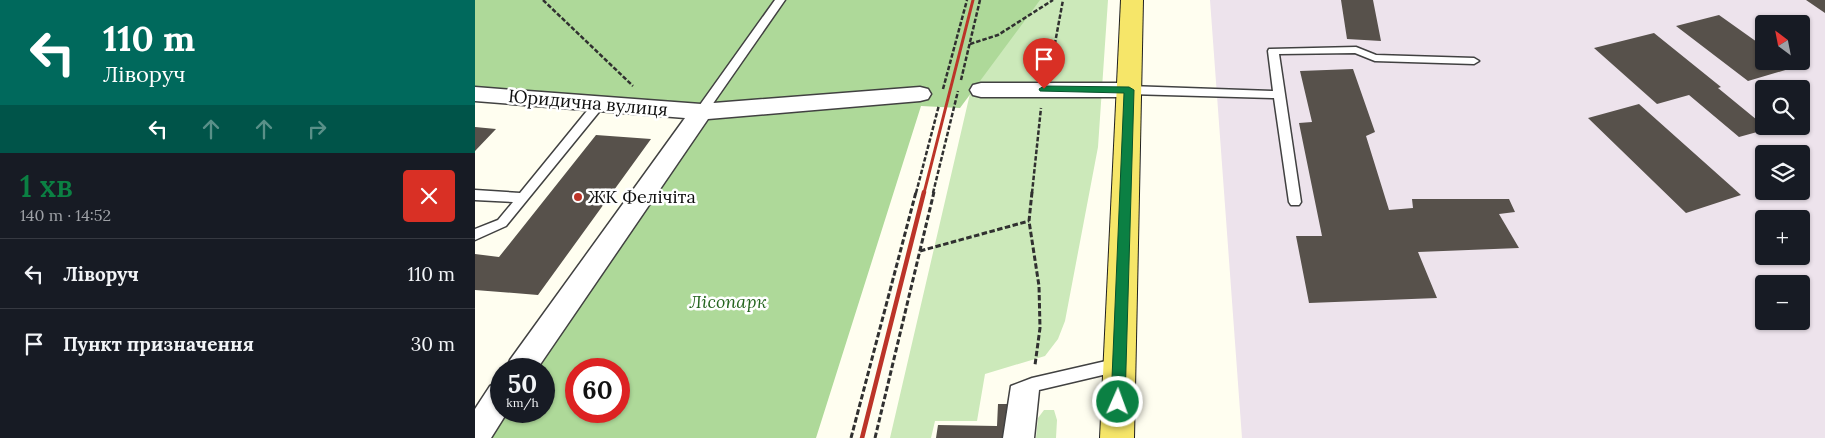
<!DOCTYPE html>
<html lang="uk">
<head>
<meta charset="utf-8">
<style>
  body { margin:0; font-family:Lora,serif; background:#242831; color:#f1f3f6; height:100vh; display:flex; flex-direction:column; font-size:19px; white-space:nowrap }
  * { box-sizing:border-box; margin:0 }
  p { font-size:16px; color:#9ea1a6 }
  .icon { flex:none; width:28px; height:28px; fill:none; stroke:currentColor; stroke-width:2; stroke-linecap:round; stroke-linejoin:round }
  .map { position:relative; flex:1; overflow:hidden }
  .drawer { display:flex; flex-direction:column; background:#171b24; width:475px }
  .drawer>* { flex:none }
  .guide { background:#00695c; color:#fff; overflow:hidden }
  .needle { width:32px; rotate:328deg }
  .fabs { position:absolute; left:1280px; top:15px; display:grid; gap:10px }
  .fabs a { display:grid; place-items:center; width:55px; height:55px; border-radius:5px; background:#171b24; box-shadow:0 1px 4px #0004; font-size:25px }
  .speed { position:absolute; left:15px; top:358px; display:flex; gap:10px; font-size:25px; font-weight:700; text-align:center }
  .speed>* { display:grid; place-content:center; width:65px; height:65px; border-radius:50%; background:#171b24; box-shadow:0 1px 4px #0004; line-height:1 }
  .speed small { font-size:12px; font-weight:400 }
  .speed .limit { border:8px solid #d22; background:#fff; color:#111 }
  .pin { position:absolute; display:grid; place-items:center; width:42px; height:42px; color:#fff; margin:-51px -21px; border-radius:50% 50% 50% 0; rotate:-45deg; box-shadow:0 0 5px #0007 }
  .pin .icon { rotate:45deg }
  .me { position:absolute; width:55px; margin:-28px; rotate:2deg; stroke-linejoin:round; filter:drop-shadow(0 0 4px #0008) }
  .turn { display:flex; align-items:center; gap:18px; height:105px; padding:0 20px; font-size:22px }
  .turn .icon { width:65px; height:65px; stroke-width:2.5 }
  .turn b { display:block; font-size:35px; line-height:42px }
  .lanes { display:flex; align-items:center; height:48px; padding:0 20px; background:#0003; justify-content:center; gap:25px; direction:ltr }
  .lanes .off { opacity:.35 }
  .round { display:grid; place-items:center; flex:none; width:52px; height:52px; border-radius:5px; background:#242831 }
  .summary { display:flex; align-items:center; justify-content:space-between; height:85px; padding:0 20px }
  h1 { font-size:30px; font-weight:600; line-height:38px; color:#0b8043 }
  ul { padding:0; list-style:none }
  li { display:flex; align-items:center; gap:15px; height:70px; padding:0 20px; border-top:1px solid #363941 }
  li div { flex:1 }
  li b { display:block; font-size:19px }
  li em { font-style:normal }
  main { display:flex; flex:1; min-height:0 }
  .map>svg:first-child { display:block }
  .industrial { fill:#ede3ec; fill-rule:evenodd }
  .green { fill:#cce9ba }
  .forest { fill:#aed999; fill-rule:evenodd }
  .building { fill:#57514b }
  .lines { fill:none; stroke-linecap:round; stroke-linejoin:round }
  .service-casing { stroke:#414141; stroke-width:3 }
  .minor-casing { stroke:#414141; stroke-width:3 }
  .primary-casing { stroke:#1f1f1f; stroke-width:2 }
  .path-far1 { stroke:#303030; stroke-width:2.5; stroke-dasharray:4.5 2; stroke-linecap:butt }
  .path { stroke:#303030; stroke-width:3; stroke-dasharray:5.5 2.5; stroke-linecap:butt }
  .service { fill:#fff; fill-rule:evenodd }
  .minor { fill:#fff; fill-rule:evenodd }
  .primary { fill:#f6e669; fill-rule:evenodd }
  .rail-far1 { stroke:#bc3428; stroke-width:3 }
  .rail { stroke:#bc3428; stroke-width:4.5 }
  .route { fill:#0b8043; stroke:#07532c }
  .poi-dot { fill:#bc3428; stroke:#fff; stroke-width:2 }
  .labels { text-anchor:middle; stroke-width:5; stroke-linejoin:round; paint-order:stroke }
  .street-label { font-size:18px; fill:#0e0e0e; stroke:#fff }
  .poi-label { font-size:18px; fill:#0e0e0e; stroke:#fff; text-anchor:start }
  .park-label { font-size:18px; font-style:italic; fill:#25651f; stroke:#fff }
</style>
</head>
<body>
<main>
<section class="drawer">
<div class="guide">
<div class="turn"><svg class="icon" aria-label="left" viewBox="0 0 24 24"><path d="M17 20v-9H6M10 6l-5 5 5 5"/></svg><div><b>110 m</b>Ліворуч</div></div>
<div class="lanes"><svg class="icon" aria-label="left" viewBox="0 0 24 24"><path d="M17 20v-9H6M10 6l-5 5 5 5"/></svg><svg class="icon off" aria-label="ahead" viewBox="0 0 24 24"><path d="M12 20V5M6 11l6-6 6 6"/></svg><svg class="icon off" aria-label="ahead" viewBox="0 0 24 24"><path d="M12 20V5M6 11l6-6 6 6"/></svg><svg class="icon off" aria-label="right" viewBox="0 0 24 24"><path d="M7 20v-9h11M14 6l5 5-5 5"/></svg></div>
</div>
<div class="summary"><div><h1>1 хв</h1><p>140 m · 14:52</p></div><a class="round" style="background:#d93025;color:#fff"><svg class="icon" aria-label="close" viewBox="0 0 24 24"><path d="M6 6l12 12M18 6L6 18"/></svg></a></div>
<ul>
<li><svg class="icon" aria-label="left" viewBox="0 0 24 24"><path d="M17 20v-9H6M10 6l-5 5 5 5"/></svg><div><b>Ліворуч</b></div><em>110 m</em></li>
<li><svg class="icon" aria-label="arrive" viewBox="0 0 24 24"><path d="M6 21V4h12l-3 4 3 4H6"/></svg><div><b>Пункт призначення</b></div><em>30 m</em></li>
</ul>
</section>
<div class="map">
<svg width="1350" height="438" viewBox="0 0 1350 438">
  <rect width="100%" height="100%" fill="#fffef0"/>
  <!-- industrial -->
  <path class="industrial" d="M735 0H1350V438H767ZM1289 24H1326V61H1289ZM1289 89H1326V126H1289ZM1289 154H1326V191H1289ZM1289 219H1326V256H1289ZM1289 284H1326V321H1289Z"/>
  <!-- green -->
  <path class="green" d="M552 0H633L623 147 590 321 583 339 570 356 510 374 502 421H460L456 438H415L510 29Z
    M569 410H579L582 420 581 438H561L563 418Z"/>
  <!-- forest -->
  <path class="forest" d="M0 0H565L485 108 446 106 341 438H15L33 411H69V369H60L226 112 0 92ZM101 369H144V411H101Z"/>
  <!-- building -->
  <path class="building" d="M866 0H898L906 41 872 39Z
    M1331 0H1350V13Z
    M1244 15 1289 47V61H1308L1317 68 1273 81 1201 26Z
    M1179 33 1246 87 1243 88 1293 129 1264 137 1214 95 1182 104 1119 48Z
    M878 69 900 132 891 136 914 210 938 208 937 199H1034L1040 212 1024 214 1044 248 943 252 962 298 834 303 821 236H847L824 123 837 122 825 71Z
    M1164 104 1266 195 1211 213 1113 118Z
    M0 127 21 129 0 151Z
    M121 135 176 139 63 295 0 290V254L24 257Z
    M523 404H560L557 438H461L463 425 522 426Z"/>
  <g class="lines">
    <!-- service casing -->
    <g class="service-casing">
      <path id="service" d="M300 0H310L230 115H222L220 112 222 109Z
        M881 47 901 55 999 58 1004 61 999 64 900 61 880 53 804 54 826 202 824 205H816L814 202 799 98 654 94 649 90 654 86 798 91 793 51 794 49Z
        M124 100 128 101 129 104 128 107 31 226 0 240V229L23 220 38 202 0 200V190L45 193 120 101Z
        M644 358 649 360 651 365 649 370 564 390 559 438H528L536 386 557 378Z"/>
    </g>
    <!-- minor casing -->
    <g class="minor-casing">
      <path id="minor" d="M506 83H654L662 85 665 90 662 95 654 97H506L498 95 495 90 498 85Z
        M0 87 226 104 445 87 453 89 456 94 453 99 445 101 233 119 62 369H31L35 360 210 118 0 101Z
        M26 382V411H33L16 438H0V409L15 386Z"/>
    </g>
    <!-- primary casing -->
    <g class="primary-casing">
      <path id="primary" d="M646 0H668L659 438H625Z"/>
    </g>
    <!-- path-far1 -->
    <path class="path-far1" d="M68 0 158 86
      M495 44 523 35 578 0
      M575 70 588 0
      M486 80 505 0
      M468 89 492 0
      M441 193 464 105
      M458 193 483 91
      M557 193 566 108"/>
    <!-- path -->
    <path class="path" d="M557 192 554 221 564 286 565 328 560 365
      M445 251 554 221
      M376 438 441 192
      M400 438 459 192"/>
    <!-- service -->
    <use href="#service" class="service"/>
    <!-- minor -->
    <use href="#minor" class="minor"/>
    <!-- primary -->
    <use href="#primary" class="primary"/>
    <!-- rail-far1 -->
    <path class="rail-far1" d="M449 193 498 0"/>
    <!-- rail -->
    <path class="rail" d="M387 438 449 192"/>
  </g>
  <!-- route -->
  <path class="route" d="M569 86 654 87 659 90 650 402 648 406 643 408 638 406 636 402 649 93 565 91 564 89Z"/>
  <!-- markers -->
  <circle class="poi-dot" cx="103" cy="197" r="5"/>
  <g class="labels">
    <!-- street labels -->
    <g class="street-label">
      <text transform="translate(113 103) rotate(5)" y="6">Юридична вулиця</text>
    </g>
    <!-- poi labels -->
    <g class="poi-label">
      <text x="113" y="203">ЖК Фелічіта</text>
    </g>
    <!-- park labels -->
    <g class="park-label">
      <text x="253" y="308">Лісопарк</text>
    </g>
  </g>
</svg>
<div class="fabs">
<a><svg class="needle" viewBox="-14 -14 28 28"><path d="M0-13l5 13h-10z" fill="#e53935"/><path d="M0 13l5-13h-10z" fill="#9ea1a6"/></svg></a>
<a><svg class="icon" aria-label="search" viewBox="0 0 24 24"><circle cx="10" cy="10" r="6"/><path d="M15 15l6 6"/></svg></a>
<a><svg class="icon" aria-label="layers" viewBox="0 0 24 24"><path d="M12 4l9 5-9 5-9-5zM3 14l9 5 9-5"/></svg></a>
<a>+</a>
<a>−</a>
</div>
<div class="speed"><div>50<small>km/h</small></div><div class="limit">60</div></div>
<div class="pin" style="left:569px;top:89px;background:#d93025"><svg class="icon" aria-label="arrive" viewBox="0 0 24 24"><path d="M6 21V4h12l-3 4 3 4H6"/></svg></div>
<svg class="me" style="left:643px;top:402px" viewBox="-20 -20 40 40"><circle r="17" fill="#0b8043" stroke="#fff" stroke-width="3"/><path d="M0-11L8 9 0 5-8 9z" fill="#fff"/></svg>
</div>
</main>
</body>
</html>
